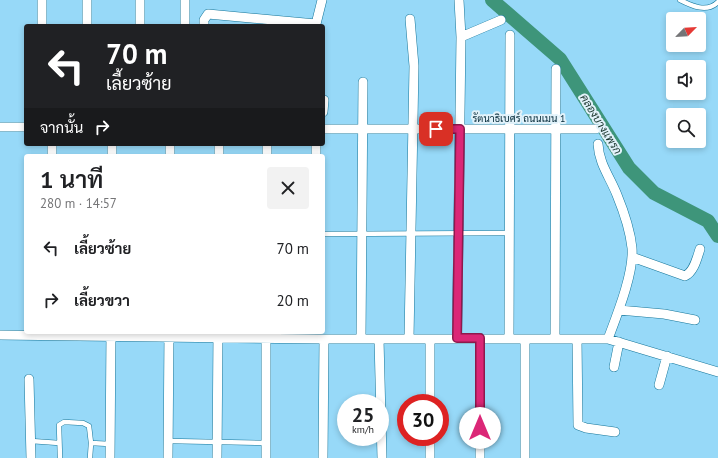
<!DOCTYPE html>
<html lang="th">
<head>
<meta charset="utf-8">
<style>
  body { margin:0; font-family:"PT Sans",Sarabun,sans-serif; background:#f2f2f2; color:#202124; height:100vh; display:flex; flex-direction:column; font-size:15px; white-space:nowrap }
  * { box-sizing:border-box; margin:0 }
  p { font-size:13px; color:#757577 }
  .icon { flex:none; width:22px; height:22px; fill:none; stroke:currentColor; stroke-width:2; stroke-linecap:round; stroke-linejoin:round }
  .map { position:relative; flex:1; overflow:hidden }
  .drawer { position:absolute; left:24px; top:154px; width:301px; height:180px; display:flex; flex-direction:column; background:#fff; border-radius:4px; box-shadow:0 2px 6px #0003 }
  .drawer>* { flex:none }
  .hud { position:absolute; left:24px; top:24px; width:301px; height:122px; border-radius:4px; box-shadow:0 2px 6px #0003; background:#202124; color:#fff; overflow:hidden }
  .needle { width:26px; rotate:66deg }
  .buttons { position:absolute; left:666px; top:12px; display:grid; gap:8px }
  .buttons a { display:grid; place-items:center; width:40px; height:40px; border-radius:4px; background:#fff; box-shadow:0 2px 6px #0003; font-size:20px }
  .speed { position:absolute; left:337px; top:394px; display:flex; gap:8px; font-size:20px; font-weight:700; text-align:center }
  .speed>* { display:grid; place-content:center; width:52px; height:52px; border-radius:50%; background:#fff; box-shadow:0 2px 6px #0003; line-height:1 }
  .speed small { font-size:10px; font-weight:400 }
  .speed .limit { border:6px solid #d22; background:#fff; color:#111 }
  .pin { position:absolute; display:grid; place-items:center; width:34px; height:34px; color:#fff; margin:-17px; border-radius:8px; box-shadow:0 2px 6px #0006 }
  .me { position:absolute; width:44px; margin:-22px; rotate:0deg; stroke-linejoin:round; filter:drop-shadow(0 0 3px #0008) }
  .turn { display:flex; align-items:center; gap:14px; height:84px; padding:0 16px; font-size:18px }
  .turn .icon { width:52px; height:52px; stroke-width:2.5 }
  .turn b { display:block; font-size:28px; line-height:34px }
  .then { display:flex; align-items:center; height:38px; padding:0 16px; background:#0003; gap:8px; font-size:15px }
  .round { display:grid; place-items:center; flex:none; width:42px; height:42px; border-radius:4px; background:#f2f2f2 }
  .headline { display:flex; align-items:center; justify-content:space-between; height:68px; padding:0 16px }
  h1 { font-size:24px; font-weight:600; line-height:30px }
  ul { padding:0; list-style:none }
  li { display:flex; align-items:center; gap:12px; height:52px; padding:0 16px }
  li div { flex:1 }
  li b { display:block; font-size:15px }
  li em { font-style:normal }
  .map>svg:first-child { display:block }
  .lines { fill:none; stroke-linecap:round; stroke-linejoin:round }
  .river { stroke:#3e957a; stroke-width:14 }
  .service-casing { stroke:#15769a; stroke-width:5.5 }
  .minor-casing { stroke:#15769a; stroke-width:10 }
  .service { stroke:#fff; stroke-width:4.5 }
  .minor { stroke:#fff; stroke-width:9 }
  .route-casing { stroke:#8e194d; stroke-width:10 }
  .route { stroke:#db2777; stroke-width:7 }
  .labels { text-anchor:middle; stroke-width:4; stroke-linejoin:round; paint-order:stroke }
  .street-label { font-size:10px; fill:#002635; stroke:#e2f2fa }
  .water-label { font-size:11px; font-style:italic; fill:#1b362d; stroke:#e2f2fa }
</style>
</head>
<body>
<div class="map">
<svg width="718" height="458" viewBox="0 0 718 458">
  <rect width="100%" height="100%" fill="#97d9f8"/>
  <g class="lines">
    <!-- river -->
    <path class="river" d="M492 0 560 59 629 168 654 193 708 221 718 236"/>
    <!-- service casing -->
    <g class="service-casing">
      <path id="service" d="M680 0C692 6 707 13 718 2
        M323 234 509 233
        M31 441 59 443
        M169 441 266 443
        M91 443 110 444
        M60 458 59 425 64 422 83 423 89 426 91 443 90 458"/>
    </g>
    <!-- minor casing -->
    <g class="minor-casing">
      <path id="minor" d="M42 0V26
        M87 0V26
        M140 0V26
        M459 0 461 37
        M185 26V0
        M204 26V20L208 14 316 24 322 0
        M323 112 324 100
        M0 127H26
        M323 129H596
        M52 144V156
        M112 156V144
        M170 156V144
        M219 156V144
        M267 156V144
        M316 156V144
        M632 257 685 276C694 272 697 258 700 249
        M619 310 664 314 695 320
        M0 335 324 339H608C617 315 634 273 632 248 630 229 624 212 617 195 610 177 599 164 598 144
        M409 338 414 66 410 19
        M457 338 461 37 501 20
        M480 338V458
        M555 338 556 69
        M361 339 363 82
        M379 339 382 458
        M430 339V403
        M509 339 510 35
        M577 339 578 425 586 428 615 432
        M608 339 718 372
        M614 367 619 342
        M29 379 31 458
        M659 385 667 356
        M430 437V458
        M110 458 111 332
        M168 458 169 332
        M217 458 218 332
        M266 458V332
        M323 458 324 339
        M525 458V339"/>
    </g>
    <!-- service -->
    <use href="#service" class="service"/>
    <!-- minor -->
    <use href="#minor" class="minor"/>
  </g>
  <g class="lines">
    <!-- route casing -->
    <g class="route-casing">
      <path id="route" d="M436 129H460L457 338H480V428"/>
    </g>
    <!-- route -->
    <use href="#route" class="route"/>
  </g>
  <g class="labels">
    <!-- street labels -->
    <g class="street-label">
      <text x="519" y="122">รัตนาธิเบศร์ ถนนเมน 1</text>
    </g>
    <!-- water labels -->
    <g class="water-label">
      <text transform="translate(601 124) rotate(58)" y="4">คลองบางแพรก</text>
    </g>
  </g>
</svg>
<div class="buttons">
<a><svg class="needle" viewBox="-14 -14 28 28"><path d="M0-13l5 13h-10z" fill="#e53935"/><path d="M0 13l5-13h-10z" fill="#757577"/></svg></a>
<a><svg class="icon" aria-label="sound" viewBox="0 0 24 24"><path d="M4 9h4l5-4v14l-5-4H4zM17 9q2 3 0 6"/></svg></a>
<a><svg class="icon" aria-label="search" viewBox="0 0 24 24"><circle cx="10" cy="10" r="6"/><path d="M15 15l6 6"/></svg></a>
</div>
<div class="speed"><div>25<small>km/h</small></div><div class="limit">30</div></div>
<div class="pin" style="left:436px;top:129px;background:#d93025"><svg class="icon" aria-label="arrive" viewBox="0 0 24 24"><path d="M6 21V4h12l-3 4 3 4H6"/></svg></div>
<svg class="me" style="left:480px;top:428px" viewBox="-20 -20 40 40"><circle r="19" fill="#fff"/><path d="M0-13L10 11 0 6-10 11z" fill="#db2777"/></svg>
<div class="hud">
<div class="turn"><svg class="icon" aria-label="left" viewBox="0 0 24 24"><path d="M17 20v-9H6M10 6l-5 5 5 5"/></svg><div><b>70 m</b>เลี้ยวซ้าย</div></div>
<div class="then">จากนั้น<svg class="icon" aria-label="right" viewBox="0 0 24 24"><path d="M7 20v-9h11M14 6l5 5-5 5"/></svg></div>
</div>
<section class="drawer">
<div class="headline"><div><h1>1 นาที</h1><p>280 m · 14:57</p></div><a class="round"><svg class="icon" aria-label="close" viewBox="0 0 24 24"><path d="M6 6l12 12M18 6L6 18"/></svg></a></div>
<ul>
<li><svg class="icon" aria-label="left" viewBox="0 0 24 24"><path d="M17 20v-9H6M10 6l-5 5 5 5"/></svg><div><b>เลี้ยวซ้าย</b></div><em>70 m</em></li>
<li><svg class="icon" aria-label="right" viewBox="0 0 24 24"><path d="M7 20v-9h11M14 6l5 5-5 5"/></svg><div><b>เลี้ยวขวา</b></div><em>20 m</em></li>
</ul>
</section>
</div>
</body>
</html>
